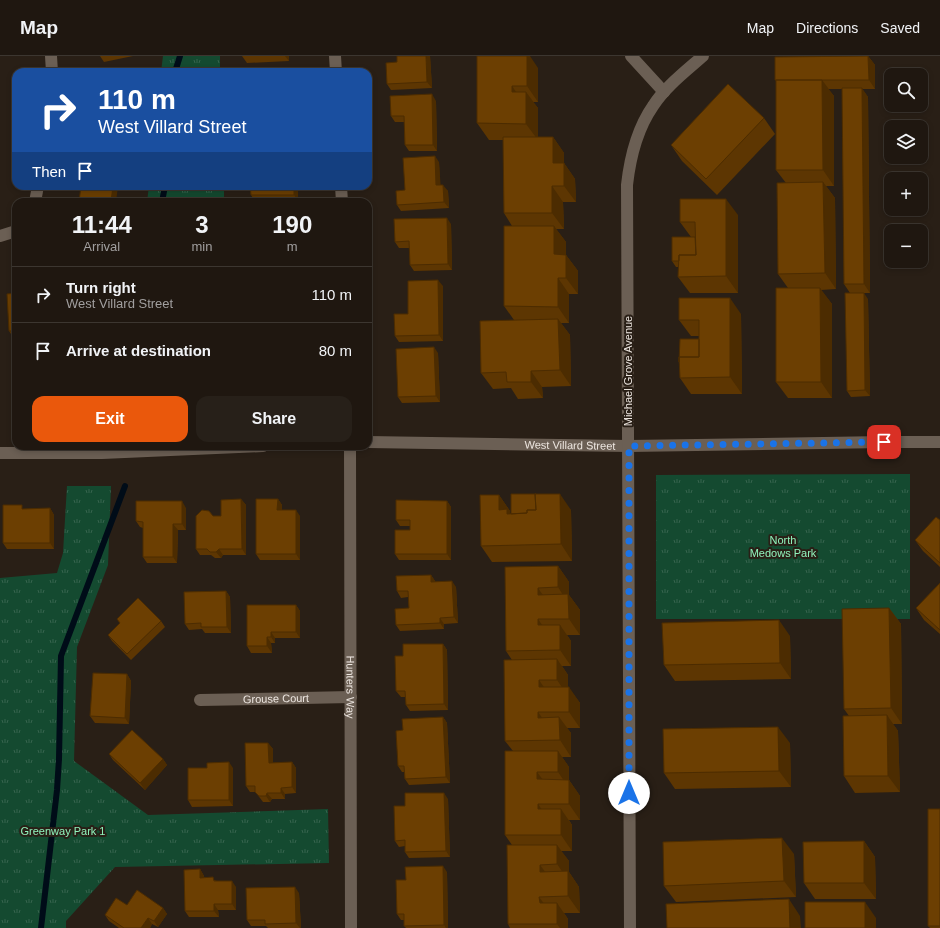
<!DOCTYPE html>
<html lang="en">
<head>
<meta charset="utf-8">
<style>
  body { margin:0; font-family:Helvetica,sans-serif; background:#272019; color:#f1f3f6; height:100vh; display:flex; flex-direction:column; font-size:15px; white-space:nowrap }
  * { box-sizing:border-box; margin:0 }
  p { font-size:13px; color:#a19f9f }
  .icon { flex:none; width:22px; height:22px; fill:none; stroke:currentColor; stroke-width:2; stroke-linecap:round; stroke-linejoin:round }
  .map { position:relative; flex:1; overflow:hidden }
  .side { position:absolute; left:12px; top:142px; width:360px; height:252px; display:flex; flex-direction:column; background:#1f1710; border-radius:12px; box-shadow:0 2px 6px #0003,0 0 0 1px #3c3630 }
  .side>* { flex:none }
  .hud { position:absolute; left:12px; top:12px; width:360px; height:122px; border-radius:12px; box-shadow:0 2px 6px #0003,0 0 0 1px #3c3630; background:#1a4fa0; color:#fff; overflow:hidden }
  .buttons { position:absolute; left:884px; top:12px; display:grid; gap:8px }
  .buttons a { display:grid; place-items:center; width:44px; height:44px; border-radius:8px; background:#1f1710; box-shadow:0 2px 6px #0003,0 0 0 1px #3c3630; font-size:20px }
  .pin { position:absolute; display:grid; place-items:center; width:34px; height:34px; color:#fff; margin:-17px; border-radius:8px; box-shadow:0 2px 6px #0006 }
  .me { position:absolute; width:44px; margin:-22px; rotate:0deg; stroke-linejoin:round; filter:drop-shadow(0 0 3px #0008) }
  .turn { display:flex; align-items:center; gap:14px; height:84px; padding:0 20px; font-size:18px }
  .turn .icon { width:52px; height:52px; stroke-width:2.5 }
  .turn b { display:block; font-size:28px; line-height:34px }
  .then { display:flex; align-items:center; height:38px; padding:0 20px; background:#0003; gap:8px; font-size:15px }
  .eta { display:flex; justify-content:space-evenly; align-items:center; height:68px; text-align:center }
  .eta b { font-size:24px; font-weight:600; line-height:28px }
  .cta { display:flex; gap:8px; margin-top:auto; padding:8px 20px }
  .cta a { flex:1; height:46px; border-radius:12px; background:#ea580c; color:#fff; font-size:16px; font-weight:600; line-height:46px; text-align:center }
  .cta a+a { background:#272019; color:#f1f3f6 }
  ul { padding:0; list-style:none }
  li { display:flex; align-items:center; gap:12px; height:56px; padding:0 20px; border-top:1px solid #3c3630 }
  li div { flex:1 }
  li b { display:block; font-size:15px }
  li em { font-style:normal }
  header { display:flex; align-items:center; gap:24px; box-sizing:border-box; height:56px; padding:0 20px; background:#1f1710; border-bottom:1px solid #3c3630 }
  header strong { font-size:19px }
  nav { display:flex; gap:22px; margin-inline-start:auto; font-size:14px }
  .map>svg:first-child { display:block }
  .park { fill:url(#park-tufts) }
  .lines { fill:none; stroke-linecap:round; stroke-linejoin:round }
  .stream { stroke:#000c18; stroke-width:6 }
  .minor { stroke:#6b5f54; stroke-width:12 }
  .wall { fill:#5d3602 }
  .shaded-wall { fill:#4c2c01 }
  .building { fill:#6c3f02; stroke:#4c2c01 }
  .route { stroke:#1a73e8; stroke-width:7; stroke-dasharray:0 12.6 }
  .labels { text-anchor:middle; stroke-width:4; stroke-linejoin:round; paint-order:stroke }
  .street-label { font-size:11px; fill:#ede6e0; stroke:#291f16 }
  .park-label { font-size:11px; fill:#90f3bc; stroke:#291f16 }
</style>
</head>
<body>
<header>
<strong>Map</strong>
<nav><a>Map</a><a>Directions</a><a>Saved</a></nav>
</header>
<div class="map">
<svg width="940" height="872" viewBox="0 0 940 872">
  <defs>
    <pattern id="park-tufts" width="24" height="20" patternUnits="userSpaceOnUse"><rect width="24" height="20" fill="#144a30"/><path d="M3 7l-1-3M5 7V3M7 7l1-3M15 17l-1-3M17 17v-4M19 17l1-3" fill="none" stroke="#36644e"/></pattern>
  </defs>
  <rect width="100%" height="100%" fill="#291f16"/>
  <!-- park -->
  <path class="park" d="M163 0H220V16H161Z
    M149 130H224V146H147Z
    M910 418V563H656V419Z
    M67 430H111L108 509 77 591 74 705 148 759 328 753 329 807 115 811 66 865V872H0V522L57 517 63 497Z"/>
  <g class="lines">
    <!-- stream -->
    <path class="stream" d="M175 16 180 0
      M162 146 165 130
      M41 872 57 734 59 703 61 600 125 430"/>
    <!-- minor -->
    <g class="minor">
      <path d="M51 0 52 16"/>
      <path d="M335 0 336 16"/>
      <path d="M631 0 664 36"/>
      <path d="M341 130 342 146"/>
      <path d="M35 146 38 130"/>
      <path d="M0 180 16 175"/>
      <path id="s1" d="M368 386 629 390 884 386H940"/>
      <path id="s2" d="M350 390 351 872"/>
      <path d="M0 397H102L263 390"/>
      <path id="s3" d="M200 644 351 641"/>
      <path d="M630 872 627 129C630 102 637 73 653 50 665 31 686 15 703 0"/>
    </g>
  </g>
  <!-- wall -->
  <path class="wall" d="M100 0H133L104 6Z
    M242 0H289V5L247 7Z
    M430 0 432 32 391 34 387 28Z
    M477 0 538 12V46H533L538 52V81H553L564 97V107L575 123 576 146H563L564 173H556L566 186V199L578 215V238H569V267H561L570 279 571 330 542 331 543 342 518 343 511 332 493 333 481 317 514 264 504 250 512 170 504 157 503 84H489L477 67Z
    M868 0 875 9V33H862L868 41 870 237H850L844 228 842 33H828L834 40V130H826L835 142 836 233 821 234 832 248V342H788L776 326 788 232 778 218 786 127 776 114V25Z
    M436 45 437 95H409L405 89 404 66H395L391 60Z
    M764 62 775 78 717 139 682 105 671 89Z
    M439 106 440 129 448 135 449 152 401 155 397 149 405 134Z
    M250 130H298V145H255L251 139Z
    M738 159V237H690L678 221 679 211H676L672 205 691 181 680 166Z
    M451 168 452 214 414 215 410 209V192H399L395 186Z
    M443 230V285L399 286 395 280 408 258Z
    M16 237V281H13L9 275Z
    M868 243 870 340 851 341 847 335Z
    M741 258 742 338H691L680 322 699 283V280H691L679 264Z
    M438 297 440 346 402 347 398 341Z
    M537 438 571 454 572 505 492 506 481 490 499 439 510 455V458Z
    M241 443 246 449V499H223L221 502H215L211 499H200L196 493 213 460H221Z
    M278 443 282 449V454L300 460V504H260L256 498Z
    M447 445 451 451V504H399L395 498 410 474V470H400L396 464Z
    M50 452 54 459V493H7L3 487Z
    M186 452V474H178L177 507H147L143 501V472L140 471 136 465Z
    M940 464V511L923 495 915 484Z
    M558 510 569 526V539L580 554V579H567L571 585V610H562L568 619V631L580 647V672H567L571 677V701H562L569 711V724L580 740V764H569L572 769V795H561L569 805V816L579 831 580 857H564L568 863V872H510L508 868 512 789 505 779 513 695 505 685 512 604 506 595 505 511Z
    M431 519 435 525V526L456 531 458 567 444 568V573L400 575 396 569 409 552 408 541 401 542 397 535Z
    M940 527V578L924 564 916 552Z
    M226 535 230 541 231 577H205L202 573 189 574 185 568Z
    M296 549 300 555V582H275V587H271L272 597H251L247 590Z
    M889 552 901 568 902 668H893L898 675 900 736 855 737 844 720 849 660 844 653Z
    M117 563 161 565 165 571 131 604 112 585 108 579 120 567Z
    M790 580 791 623 675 625 664 609Z
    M443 588 447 594 448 654 410 655 406 649V641H401L396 635 403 600Z
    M127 618 131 625 129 668 95 667 90 660Z
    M443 661 447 667 450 727 409 729 405 723 404 716H402L398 710 403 674Z
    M268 687 273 693V707L292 706 296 712V737L285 738V743H272L270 746H263L260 742 255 736H250L246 730Z
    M790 687 791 731 675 733 664 717Z
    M109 698 163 703 167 709 145 734 113 704Z
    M207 712H233V750L192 751 188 744Z
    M448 743 450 801 409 802 405 796V790L399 791 395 785Z
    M940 753V872H930L928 870Z
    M864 785 875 801 876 843H815L804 827Z
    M794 798 796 841 676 846 664 830Z
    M200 813 204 820V821L236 831V854H218L219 861H189L185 855Z
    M447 816 448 872H406L404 870V864H401L397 858 406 824Z
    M299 837 301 872H268L266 870H251L247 864Z
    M163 852 167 858 158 871 152 868 150 872H119L109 865 105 859Z"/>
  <!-- shaded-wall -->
  <path class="shaded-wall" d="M285 0H289V5Z
    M426 0H430L432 32 427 26Z
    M527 0H530L538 12V46L527 30Z
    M868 0 875 9V33L869 24Z
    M822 24 834 40V130L823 114Z
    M512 30 523 46 512 36Z
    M862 32 868 41 870 237 864 228Z
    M526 36 538 52V84L526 68Z
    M432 38 436 45 437 95 433 89Z
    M553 81 564 97V107L575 123 576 146 564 130 553 107Z
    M435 100 439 106 441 135 436 129Z
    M823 126 835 142 836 233 825 217Z
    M443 129 448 135 449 152 444 146Z
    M113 130H118L116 146H111Z
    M294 130H298V145L294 139Z
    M552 130 563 146 564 173 552 157Z
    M726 143 738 159V237L726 220Z
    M447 162 451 168 452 214 448 208Z
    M554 170 566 186V215L554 198Z
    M566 199 578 215V238L566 222Z
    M558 222 569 238V267L558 251Z
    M438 224 443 230V285L439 279Z
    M820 232 832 248V342L821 326Z
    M864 237 868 243 870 340 865 334Z
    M730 242 741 258 742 338 730 321Z
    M558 263 570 279 571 330 560 314Z
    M434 291 438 297 440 346 436 340Z
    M531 315 542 331 543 342 531 326Z
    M560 438 571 454 572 505 561 488Z
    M499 439 510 455V458L519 470 499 454Z
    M241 443 246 449V499L242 493Z
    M278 443 282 449V460L277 454Z
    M182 445 186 452V474L182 468Z
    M447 445 451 451V504L447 498Z
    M50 452 54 459V493L50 487Z
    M296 454 300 460V504L296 498Z
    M173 468 178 474 177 507 173 501Z
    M219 493 223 499 221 502 216 496Z
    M558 510 569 526V539L580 554V579L569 563 568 547 558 531Z
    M431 519 435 525V532L431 526Z
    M452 525 456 531 458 567 454 561Z
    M538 532 549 548 538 539Z
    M226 535 230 541 231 577 227 571Z
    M296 549 300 555V582L296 576Z
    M889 552 901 568 902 668 891 652Z
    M440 562 444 568V573L440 567Z
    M538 563 549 579 538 569Z
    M779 564 790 580 791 623 780 607Z
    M560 569 571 585V610L560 594Z
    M271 576 275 582V587L271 581Z
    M267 581 271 587 272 597 267 590Z
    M443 588 447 594 448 654 444 648Z
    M557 603 568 619V640L557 624Z
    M127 618 131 625 129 668 125 662Z
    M539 624 550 640 539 631Z
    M569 631 580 647V672L569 656Z
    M538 656 550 673 538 662Z
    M887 659 898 675 900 736 888 720Z
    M443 661 447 667 450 727 446 721Z
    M559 661 571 677V701L560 684Z
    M778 671 790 687 791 731 779 715Z
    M268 687 273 693V713L269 707Z
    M558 695 569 711V724L580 740V764L569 748V732L558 716Z
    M163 703 167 709 145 734 140 727Z
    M229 706 233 712V750L229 744Z
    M292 706 296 712V737L292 731Z
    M537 716 549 732 537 723Z
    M281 732 285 738V743L281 737Z
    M267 737 272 743 270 746 266 740Z
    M444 737 448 743 450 801 446 795Z
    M538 748 549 764 538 753Z
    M561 753 572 769V795L561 779Z
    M782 782 794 798 796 841 784 825Z
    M864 785 875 801 876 843 864 827Z
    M557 789 569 805V816L579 831 580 857 568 840V824L557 808Z
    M540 809 552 825 540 816Z
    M443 810 447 816 448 872H446L444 869Z
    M200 813 204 820V828L200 822Z
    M232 825 236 831V854L232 848Z
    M295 831 299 837 301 872H300L296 867Z
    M539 841 551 857 540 847Z
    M789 843 800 860 801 872H790Z
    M865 846 876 862V872H865Z
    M557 847 568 863V872H560L557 868Z
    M214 848 218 854 219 861 214 855Z
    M163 852 167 858 158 871 154 865Z
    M148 862 152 868 150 872H141Z"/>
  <!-- building -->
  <path class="building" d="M397 0H426L427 26 387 28 386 7 397 6Z
    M477 0H527V30H512V36H526V68L477 67Z
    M868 0 869 24H775V1Z
    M286 12 287 16H242V15Z
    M95 13 116 16H94Z
    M776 24H822L823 114H776Z
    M728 28 764 62 706 123 671 89Z
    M842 32H862L864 228H844Z
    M432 38 433 89H405L404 60H391L390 40Z
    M503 81H553V107H564V130H552V157H504Z
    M435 100 436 129H443L444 146 397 149 396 135 405 134 403 102Z
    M823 126 825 217 778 218 777 127Z
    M81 130H113L111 146H79Z
    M250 130H294V139H251Z
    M680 143H726V220L678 221 679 199H696L695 166H680Z
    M447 162 448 208 410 209 409 185 395 186 394 163Z
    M504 170H554V198L566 199V222H558V251L504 250Z
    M672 181H695L696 199H679V205H672Z
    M438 224 439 279 395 280 394 258H408V225Z
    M776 232H820L821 326H776Z
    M16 237V275H9L7 238Z
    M845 237H864L865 334 847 335Z
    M679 242H730V321L680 322 679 301H699V264H679Z
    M558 263 560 314 531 315V326H507L506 316 481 317 480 265Z
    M680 283H699V301H679V306Z
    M434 291 436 340 398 341 396 293Z
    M511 438H536H535L536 454H527V457L511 458Z
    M535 438H560L561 488 481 490 480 439H499V454L507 453V458L527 457V454H536Z
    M241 443 242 493H219L216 496H210L207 493H196V460L202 454 209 455 213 460H221V444Z
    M256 443H278L277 454H296V498H256Z
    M396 444 447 445V498H395V474H410V464H396Z
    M136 445H182V468H173V501H143V466L136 465Z
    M3 449H22V453L50 452V487H3Z
    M936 461 940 464V507L915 484Z
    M558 510V531L538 532V539L568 538 569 563H538V569H560V594L506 595 505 511Z
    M431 519V526L452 525 454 561 440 562V567L396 569 395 553 409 552 408 535H397L396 520Z
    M940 527V574L916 552Z
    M226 535 227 571H201V567L185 568 184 536Z
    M138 542 161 565 127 598 108 579 120 567 117 563Z
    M247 549H296V576H271V581H267V590H247Z
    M889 552 891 652 844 653 842 553Z
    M779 564 780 607 664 609 662 567Z
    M403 588H443L444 648 406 649 405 635H396L395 600H403Z
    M557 603V624H539V631H569V656H538V662L559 661 560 684 505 685 504 604Z
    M93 617 127 618 125 662 90 660Z
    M887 659 888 720H844L843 660Z
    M443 661 446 721 405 723 404 710H398L396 675 403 674 402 663Z
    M778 671 779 715 664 717 663 673Z
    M132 674 163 703 140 727 109 698Z
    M245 687H268L269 707 292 706V731L281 732V737H267L266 740H259L255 736V730H246Z
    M505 695H558V716H537V723L569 724V748H538V753H561V779H505Z
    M229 706V744H188V712H207V707Z
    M405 737H444L446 795 405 796V784L395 785 394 750H405Z
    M928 753H940V870H928Z
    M782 782 784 825 664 830 663 786Z
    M864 785V827H804L803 786Z
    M507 789H557V808L540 809V816L568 815V840L539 841 540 847H557V868H508Z
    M443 810 444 869 404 870V858H397L396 824H406L405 811Z
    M200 813V822L213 821 214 825H232V848H214V855H185L184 814Z
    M295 831 296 867 265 868V864H247L246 832Z
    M137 834 163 852 154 865 148 862 141 872H124L105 859 116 842 127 849Z
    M789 843 790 872H667L666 848Z
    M805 846H865V872H805Z"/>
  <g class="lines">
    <!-- route -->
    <path class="route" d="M629 737V390L884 386"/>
  </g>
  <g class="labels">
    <!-- street labels -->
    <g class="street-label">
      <text transform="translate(628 315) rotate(-90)" y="4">Michael Grove Avenue</text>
      <text dy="4" stroke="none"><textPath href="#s1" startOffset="202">West Villard Street</textPath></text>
      <text dy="4" stroke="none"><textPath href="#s2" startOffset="241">Hunters Way</textPath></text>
      <text dy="4" stroke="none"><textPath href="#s3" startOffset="76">Grouse Court</textPath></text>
    </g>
    <!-- park labels -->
    <g class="park-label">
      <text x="783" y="488">North<tspan x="783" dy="13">Medows Park</tspan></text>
      <text x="63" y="779">Greenway Park 1</text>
    </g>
  </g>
</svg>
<div class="buttons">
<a><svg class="icon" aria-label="search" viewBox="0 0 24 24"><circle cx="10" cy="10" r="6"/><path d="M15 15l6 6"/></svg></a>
<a><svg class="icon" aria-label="layers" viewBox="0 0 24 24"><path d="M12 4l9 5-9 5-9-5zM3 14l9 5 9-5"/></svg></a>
<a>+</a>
<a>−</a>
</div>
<div class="pin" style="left:884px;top:386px;background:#d93025"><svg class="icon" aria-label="arrive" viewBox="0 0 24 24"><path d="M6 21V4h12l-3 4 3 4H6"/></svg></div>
<svg class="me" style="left:629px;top:737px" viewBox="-20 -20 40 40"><circle r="19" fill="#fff"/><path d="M0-13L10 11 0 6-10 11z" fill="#1a73e8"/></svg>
<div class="hud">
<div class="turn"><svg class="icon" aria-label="right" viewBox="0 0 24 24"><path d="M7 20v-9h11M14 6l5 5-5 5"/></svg><div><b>110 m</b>West Villard Street</div></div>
<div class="then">Then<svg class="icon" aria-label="arrive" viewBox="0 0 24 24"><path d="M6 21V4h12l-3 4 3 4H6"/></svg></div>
</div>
<section class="side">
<div class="eta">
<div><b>11:44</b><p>Arrival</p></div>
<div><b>3</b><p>min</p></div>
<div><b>190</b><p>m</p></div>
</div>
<ul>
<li><svg class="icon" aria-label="right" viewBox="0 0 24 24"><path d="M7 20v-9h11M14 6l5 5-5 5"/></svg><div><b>Turn right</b><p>West Villard Street</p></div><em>110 m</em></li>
<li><svg class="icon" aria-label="arrive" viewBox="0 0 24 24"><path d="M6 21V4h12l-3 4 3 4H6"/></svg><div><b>Arrive at destination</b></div><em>80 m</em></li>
</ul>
<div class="cta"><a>Exit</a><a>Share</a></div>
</section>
</div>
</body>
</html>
